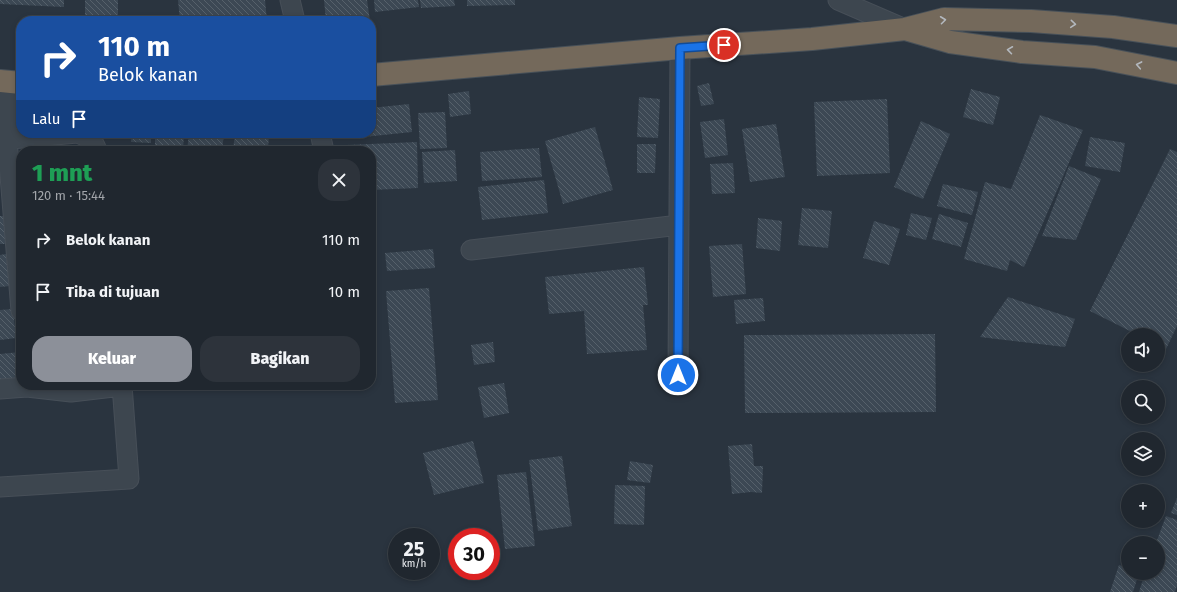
<!DOCTYPE html>
<html lang="id">
<head>
<meta charset="utf-8">
<style>
  body { margin:0; font-family:"Fira Sans",sans-serif; background:#2d333b; color:#f1f3f6; height:100vh; display:flex; flex-direction:column; font-size:15px; white-space:nowrap }
  * { box-sizing:border-box; margin:0 }
  p { font-size:13px; color:#a2a5aa }
  .icon { flex:none; width:22px; height:22px; fill:none; stroke:currentColor; stroke-width:2; stroke-linecap:round; stroke-linejoin:round }
  .map { position:relative; flex:1; overflow:hidden }
  .drawer { position:absolute; left:16px; top:146px; width:360px; height:244px; display:flex; flex-direction:column; background:#20272f; border-radius:16px; box-shadow:0 2px 6px #0003,0 0 0 1px #3d444b }
  .drawer>* { flex:none }
  .top-card { position:absolute; left:16px; top:16px; width:360px; height:122px; border-radius:16px; box-shadow:0 2px 6px #0003,0 0 0 1px #3d444b; background:#1a4fa0; color:#fff; overflow:hidden }
  .controls { position:absolute; left:1121px; top:328px; display:grid; gap:8px }
  .controls a { display:grid; place-items:center; width:44px; height:44px; border-radius:50%; background:#20272f; box-shadow:0 2px 6px #0003,0 0 0 1px #3d444b; font-size:20px }
  .speed { position:absolute; left:388px; top:528px; display:flex; gap:8px; font-size:20px; font-weight:700; text-align:center }
  .speed>* { display:grid; place-content:center; width:52px; height:52px; border-radius:50%; background:#20272f; box-shadow:0 2px 6px #0003,0 0 0 1px #3d444b; line-height:1 }
  .speed small { font-size:10px; font-weight:400 }
  .speed .limit { border:6px solid #d22; background:#fff; color:#111 }
  .pin { position:absolute; display:grid; place-items:center; width:34px; height:34px; color:#fff; margin:-17px; border:2px solid #fff; border-radius:50%; box-shadow:0 1px 4px #0007 }
  .me { position:absolute; width:44px; margin:-22px; rotate:0deg; stroke-linejoin:round; filter:drop-shadow(0 0 3px #0008) }
  .turn { display:flex; align-items:center; gap:14px; height:84px; padding:0 16px; font-size:18px }
  .turn .icon { width:52px; height:52px; stroke-width:2.5 }
  .turn b { display:block; font-size:28px; line-height:34px }
  .then { display:flex; align-items:center; height:38px; padding:0 16px; background:#0003; gap:8px; font-size:15px }
  .round { display:grid; place-items:center; flex:none; width:42px; height:42px; border-radius:16px; background:#2d333b }
  .summary { display:flex; align-items:center; justify-content:space-between; height:68px; padding:0 16px }
  h1 { font-size:24px; font-weight:800; line-height:30px; color:#1e9e55 }
  .button { display:flex; gap:8px; margin-top:auto; padding:8px 16px }
  .button a { flex:1; height:46px; border-radius:16px; background:#8c9099; color:#fff; font-size:16px; font-weight:800; line-height:46px; text-align:center }
  .button a+a { background:#2d333b; color:#f1f3f6 }
  ul { padding:0; list-style:none }
  li { display:flex; align-items:center; gap:12px; height:52px; padding:0 16px }
  li div { flex:1 }
  li b { display:block; font-size:15px }
  li em { font-style:normal }
  .map>svg:first-child { display:block }
  .building { fill:url(#building-back-hatch) }
  .lines { fill:none; stroke-linecap:round; stroke-linejoin:round }
  .street-casing { stroke:#474f58; stroke-width:21 }
  .highway-casing { stroke:#485159; stroke-width:24 }
  .street { stroke:#3d464f; stroke-width:19 }
  .highway { stroke:#74695b; stroke-width:22 }
  .oneway { stroke:#b3b8be }
  .route-casing { stroke:#114b97; stroke-width:10 }
  .route { stroke:#1a73e8; stroke-width:7 }
</style>
</head>
<body>
<div class="map">
<svg width="1177" height="592" viewBox="0 0 1177 592">
  <defs>
    <pattern id="building-back-hatch" width="6" height="6" patternUnits="userSpaceOnUse"><rect width="6" height="6" fill="#3c4854"/><path d="M-1 5l2 2M0 0l6 6M5-1l2 2" fill="none" stroke="#56616b"/></pattern>
  </defs>
  <rect width="100%" height="100%" fill="#2a343f"/>
  <!-- building -->
  <path class="building" d="M0 0H64V7L0 4Z
    M85 0H118V17H85Z
    M178 0H265L267 21H180Z
    M324 0H367L370 21H326Z
    M374 0H418L419 7 375 12Z
    M420 0H454L455 6 421 8Z
    M467 0H515V5L467 6Z
    M709 83 714 104 701 106 697 86Z
    M971 89 1000 97 993 125 963 117Z
    M469 91 471 114 450 117 448 94Z
    M639 97 660 99 658 138 637 137Z
    M887 99 890 173 817 176 814 102Z
    M409 104 412 132 354 138 353 133H371V108Z
    M445 112 447 148 420 149 418 113Z
    M1040 115 1083 130 1024 267 1010 260 1007 271 964 259 985 182 1011 189Z
    M724 119 728 155 705 158 700 122Z
    M921 121 950 134 923 199 894 187Z
    M776 124 785 177 750 182 742 129Z
    M595 127 613 190 563 204 545 141Z
    M132 133H151V143L131 142Z
    M155 133H184L183 151H155Z
    M189 133H224L222 151H187Z
    M235 133H269L268 151H233Z
    M1090 137 1125 143 1120 172 1085 166Z
    M417 142 418 188 371 190V151H347V145Z
    M637 144H656L655 173H637Z
    M539 148 542 177 482 181 480 152Z
    M1170 149 1177 152V326L1166 349 1158 345V335H1138L1090 311Z
    M455 150 457 181 424 183 422 152Z
    M733 163 735 193 712 194 710 164Z
    M1069 166 1101 179 1076 240 1042 236Z
    M544 180 548 213 482 220 478 187Z
    M943 184 978 192 972 215 937 206Z
    M802 208 832 211 828 248 798 245Z
    M911 213 932 218 926 240 906 235Z
    M939 214 968 223 961 247 932 239Z
    M0 216H3L6 244H0Z
    M758 218 782 221 780 251 756 248Z
    M874 221 900 229 889 265 863 258Z
    M742 244 746 294 713 297 709 246Z
    M433 249 435 268 387 271 385 253Z
    M6 254 10 286 0 287V255Z
    M644 267 648 305H643L647 350 587 354 584 311 549 314 545 277Z
    M429 288 438 400 395 403 386 291Z
    M1008 297 1075 319 1065 347 980 337Z
    M763 298 765 321 736 324 734 300Z
    M13 309 16 338 0 340V310Z
    M935 334 936 412 745 413 744 335Z
    M493 342 495 362 474 365 471 345Z
    M20 352 21 382 0 384V354Z
    M504 383 509 413 484 418 478 387Z
    M473 441 484 483 434 495 423 453Z
    M752 444 754 466H763L762 493 751 492 732 494 728 446Z
    M562 456 572 526 538 531 529 460Z
    M630 461 653 465 650 483 627 480Z
    M526 472 535 546 505 549 497 475Z
    M615 485 645 486 644 525 614 524Z
    M1177 498V515L1171 513Z
    M1166 516 1177 520V586L1175 592H1139L1145 573H1158V543H1156Z
    M1119 565 1128 568V573H1139L1133 592H1110Z"/>
  <g class="lines">
    <!-- street casing -->
    <g class="street-casing">
      <path id="street" d="M290 0 295 21
        M838 0 905 29
        M5 82 7 139 21 311
        M320 133 324 151
        M0 140 77 133C88 137 94 140 97 151
        M471 250 679 225
        M678 375 680 48
        M0 389 27 387 71 392 122 386
        M0 487 129 479 122 385"/>
    </g>
    <!-- highway casing -->
    <g class="highway-casing">
      <path id="highway" d="M905 29 950 42 1022 52 1095 57 1177 73
        M371 75 680 48 812 39 905 29 944 19 1031 21 1113 27 1177 36
        M0 81 21 83"/>
    </g>
    <!-- street -->
    <use href="#street" class="street"/>
    <!-- highway -->
    <use href="#highway" class="highway"/>
  </g>
  <!-- one-way arrows -->
  <defs><path id="oneway-chevron" d="M-2-3.5L2.5 0L-2 3.5" fill="none" stroke-width="1.6" stroke-linecap="round" stroke-linejoin="round"/></defs>
  <g class="oneway">
    <use href="#oneway-chevron" transform="translate(943 20) rotate(-7)"/>
    <use href="#oneway-chevron" transform="translate(1073 24) rotate(5)"/>
    <use href="#oneway-chevron" transform="translate(1010 50) rotate(-172)"/>
    <use href="#oneway-chevron" transform="translate(1139 65) rotate(-169)"/>
  </g>
  <g class="lines">
    <!-- route casing -->
    <g class="route-casing">
      <path id="route" d="M678 375 680 48 724 45"/>
    </g>
    <!-- route -->
    <use href="#route" class="route"/>
  </g>
</svg>
<div class="controls">
<a><svg class="icon" aria-label="sound" viewBox="0 0 24 24"><path d="M4 9h4l5-4v14l-5-4H4zM17 9q2 3 0 6"/></svg></a>
<a><svg class="icon" aria-label="search" viewBox="0 0 24 24"><circle cx="10" cy="10" r="6"/><path d="M15 15l6 6"/></svg></a>
<a><svg class="icon" aria-label="layers" viewBox="0 0 24 24"><path d="M12 4l9 5-9 5-9-5zM3 14l9 5 9-5"/></svg></a>
<a>+</a>
<a>−</a>
</div>
<div class="speed"><div>25<small>km/h</small></div><div class="limit">30</div></div>
<div class="pin" style="left:724px;top:45px;background:#d93025"><svg class="icon" aria-label="arrive" viewBox="0 0 24 24"><path d="M6 21V4h12l-3 4 3 4H6"/></svg></div>
<svg class="me" style="left:678px;top:375px" viewBox="-20 -20 40 40"><circle r="17" fill="#1a73e8" stroke="#fff" stroke-width="3"/><path d="M0-11L8 9 0 5-8 9z" fill="#fff"/></svg>
<div class="top-card">
<div class="turn"><svg class="icon" aria-label="right" viewBox="0 0 24 24"><path d="M7 20v-9h11M14 6l5 5-5 5"/></svg><div><b>110 m</b>Belok kanan</div></div>
<div class="then">Lalu<svg class="icon" aria-label="arrive" viewBox="0 0 24 24"><path d="M6 21V4h12l-3 4 3 4H6"/></svg></div>
</div>
<section class="drawer">
<div class="summary"><div><h1>1 mnt</h1><p>120 m · 15:44</p></div><a class="round"><svg class="icon" aria-label="close" viewBox="0 0 24 24"><path d="M6 6l12 12M18 6L6 18"/></svg></a></div>
<ul>
<li><svg class="icon" aria-label="right" viewBox="0 0 24 24"><path d="M7 20v-9h11M14 6l5 5-5 5"/></svg><div><b>Belok kanan</b></div><em>110 m</em></li>
<li><svg class="icon" aria-label="arrive" viewBox="0 0 24 24"><path d="M6 21V4h12l-3 4 3 4H6"/></svg><div><b>Tiba di tujuan</b></div><em>10 m</em></li>
</ul>
<div class="button"><a>Keluar</a><a>Bagikan</a></div>
</section>
</div>
</body>
</html>
